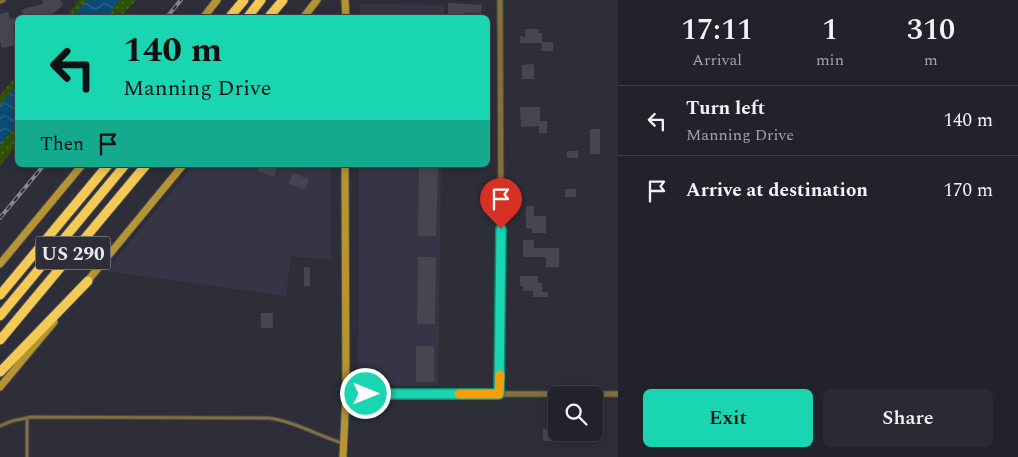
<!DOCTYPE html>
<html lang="en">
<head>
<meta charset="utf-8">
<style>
  body { margin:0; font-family:Spectral,serif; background:#2a2a33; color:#f1f3f6; height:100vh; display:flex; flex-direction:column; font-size:19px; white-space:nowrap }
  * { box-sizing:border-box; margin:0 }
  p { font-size:16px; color:#a2a4a9 }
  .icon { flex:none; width:28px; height:28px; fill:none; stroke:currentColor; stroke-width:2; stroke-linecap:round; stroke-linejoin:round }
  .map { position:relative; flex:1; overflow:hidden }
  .side { display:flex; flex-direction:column; background:#22222b; width:400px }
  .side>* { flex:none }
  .top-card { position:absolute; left:15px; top:15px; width:475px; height:152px; border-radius:8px; box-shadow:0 2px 12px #0003,0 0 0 1px #3f3f47; background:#1ad5b2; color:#111; overflow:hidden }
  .fabs { position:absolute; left:548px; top:386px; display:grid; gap:10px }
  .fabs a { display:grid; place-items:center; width:55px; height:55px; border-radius:8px; background:#22222b; box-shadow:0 2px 12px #0003,0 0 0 1px #3f3f47; font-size:25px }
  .pin { position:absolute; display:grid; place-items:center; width:42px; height:42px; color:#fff; margin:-51px -21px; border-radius:50% 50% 50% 0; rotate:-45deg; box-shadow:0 0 5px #0007 }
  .pin .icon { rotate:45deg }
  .me { position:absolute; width:55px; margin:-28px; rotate:90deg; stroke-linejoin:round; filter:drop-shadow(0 0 4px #0008) }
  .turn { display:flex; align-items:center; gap:18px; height:105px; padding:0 25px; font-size:22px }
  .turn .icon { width:65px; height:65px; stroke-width:2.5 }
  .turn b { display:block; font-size:35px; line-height:42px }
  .then { display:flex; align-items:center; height:48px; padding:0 25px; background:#0003; gap:10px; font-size:19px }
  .eta { display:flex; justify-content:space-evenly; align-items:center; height:85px; text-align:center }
  .eta b { font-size:30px; font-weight:600; line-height:35px }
  .button { display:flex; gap:10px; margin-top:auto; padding:10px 25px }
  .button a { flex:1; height:58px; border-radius:8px; background:#1ad5b2; color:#111; font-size:20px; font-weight:600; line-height:58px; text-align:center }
  .button a+a { background:#2a2a33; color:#f1f3f6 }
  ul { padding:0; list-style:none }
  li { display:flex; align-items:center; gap:15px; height:70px; padding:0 25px; border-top:1px solid #3f3f47 }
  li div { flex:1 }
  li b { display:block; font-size:19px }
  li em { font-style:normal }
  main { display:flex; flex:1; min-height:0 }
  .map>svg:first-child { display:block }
  .built { fill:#363546 }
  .grass { fill:url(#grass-dots) }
  .water { fill:url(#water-waves) }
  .building { fill:#464651 }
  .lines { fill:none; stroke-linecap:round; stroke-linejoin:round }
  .lane-casing { stroke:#4c4c56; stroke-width:4.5 }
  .street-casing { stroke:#4c4c56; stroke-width:7 }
  .secondary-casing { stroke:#4c4c56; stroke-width:9 }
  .highway-casing { stroke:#4c4c56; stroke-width:11 }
  .lane { stroke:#857038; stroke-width:2.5 }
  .street { stroke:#857038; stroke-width:5 }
  .secondary { stroke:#b69431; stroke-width:7 }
  .highway { stroke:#f4ca55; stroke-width:9 }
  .rail-casing { stroke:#878790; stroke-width:4 }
  .rail { stroke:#2e2e39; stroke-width:2; stroke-dasharray:5.5; stroke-linecap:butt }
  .route-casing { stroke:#118a74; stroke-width:12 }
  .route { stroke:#1ad5b2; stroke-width:9 }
  .slow { stroke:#f59e0b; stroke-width:9 }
  .labels { text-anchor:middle; stroke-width:4; stroke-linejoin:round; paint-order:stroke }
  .shield { fill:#2e2e39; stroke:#b0b0b8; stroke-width:1 }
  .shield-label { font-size:19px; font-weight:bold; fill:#e7e7ee }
</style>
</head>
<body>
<main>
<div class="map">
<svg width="618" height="457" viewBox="0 0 618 457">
  <defs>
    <pattern id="grass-dots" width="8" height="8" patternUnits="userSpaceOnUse" patternTransform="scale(1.25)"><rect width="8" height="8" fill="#2e5105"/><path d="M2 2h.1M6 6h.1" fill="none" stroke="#4c6a2a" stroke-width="1.8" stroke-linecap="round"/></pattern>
    <pattern id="water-waves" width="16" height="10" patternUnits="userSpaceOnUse" patternTransform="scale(1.25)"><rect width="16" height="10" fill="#0b4b76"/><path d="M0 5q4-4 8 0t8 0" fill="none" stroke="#2f658a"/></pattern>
  </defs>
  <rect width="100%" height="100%" fill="#2e2e39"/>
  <!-- built -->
  <path class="built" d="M360 4 444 5V17H360Z
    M194 165H331V260L291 256 286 296 106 271Z
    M359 165H441L438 385H358Z"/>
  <!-- grass -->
  <path class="grass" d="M79 0H136L121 17 65 18Z
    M17 74V144L0 166V96Z"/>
  <!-- water -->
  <path class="water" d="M87 0H120L106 17H72Z
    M17 84V124L0 145V105Z"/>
  <!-- building -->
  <path class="building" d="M42 0H60L63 5 54 13 55 18H26L21 11 26 8 43 4Z
    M448 3 482 5 481 14 464 13 463 18H448Z
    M8 12 10 19 15 18 16 27 13 28 17 45 2 48 0 41V14Z
    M525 29H539V33H542V42H553V51H541L542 43H520V36L525 37Z
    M534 64V79H522V65Z
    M520 107H540V121H547V133H539V126L521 127Z
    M590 129H600V154H590Z
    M567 151H578V158H567Z
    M259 165H270L277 167 274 177 257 171Z
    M419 165H438L436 236H418Z
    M293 173 309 179 305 190 289 183Z
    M565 189H576V197H565Z
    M526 206H534V216H546V233H532V229L526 228Z
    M523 240H534V248H559V267H546V257H523Z
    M418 257H436L435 324H417Z
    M304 267H310V286H304Z
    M520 276H538V283H542V292H548V297H533V291H523V286H520Z
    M261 313H273V328H261Z
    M416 346H434V382H416Z
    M543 429H556V432H559V441H543Z"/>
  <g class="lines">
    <!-- lane casing -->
    <g class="lane-casing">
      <path id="lane" d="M0 426 12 421 31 417 268 418C293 421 317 435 342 443
        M27 457V418"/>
    </g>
    <!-- street casing -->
    <g class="street-casing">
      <path id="street" d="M0 1 3 0
        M346 394H618
        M499 394 501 229 500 0"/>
    </g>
    <!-- secondary casing -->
    <g class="secondary-casing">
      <path id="secondary" d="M345 0 346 18
        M203 18 217 0
        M303 18 317 0
        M0 264 82 165
        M85 284 183 165
        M0 387 54 322
        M343 457 346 394 345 165"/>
    </g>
    <!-- highway casing -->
    <g class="highway-casing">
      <path id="highway" d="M229 18 244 0
        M247 18 261 0
        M268 18 283 0
        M0 295 108 165
        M0 316 125 165
        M0 340 146 165
        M0 372 88 281"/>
    </g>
    <!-- lane -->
    <use href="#lane" class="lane"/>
    <!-- street -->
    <use href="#street" class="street"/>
    <!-- secondary -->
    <use href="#secondary" class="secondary"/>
    <!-- highway -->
    <use href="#highway" class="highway"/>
    <!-- rail casing -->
    <g class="rail-casing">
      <path id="rail" d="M166 18 181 0
        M0 218 44 165"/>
    </g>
    <!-- rail -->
    <use href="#rail" class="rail"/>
  </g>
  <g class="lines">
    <!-- route casing -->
    <g class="route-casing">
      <path id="route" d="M366 394H499L501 229"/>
    </g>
    <!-- route -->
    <use href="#route" class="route"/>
    <!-- slow -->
    <path class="slow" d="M459 394H499L500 375"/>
  </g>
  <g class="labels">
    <!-- shield labels -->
    <rect class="shield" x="35.5" y="236.5" width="75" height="33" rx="4"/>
    <g class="shield-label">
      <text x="73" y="260">US 290</text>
    </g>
  </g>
</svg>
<div class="fabs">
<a><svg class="icon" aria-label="search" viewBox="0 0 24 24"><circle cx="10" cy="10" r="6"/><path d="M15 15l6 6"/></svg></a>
</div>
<div class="pin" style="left:501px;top:229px;background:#d93025"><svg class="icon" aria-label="arrive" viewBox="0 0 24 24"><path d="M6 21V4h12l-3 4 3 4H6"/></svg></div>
<svg class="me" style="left:366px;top:394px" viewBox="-20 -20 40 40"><circle r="17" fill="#1ad5b2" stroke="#fff" stroke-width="3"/><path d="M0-11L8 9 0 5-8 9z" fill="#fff"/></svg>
<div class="top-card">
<div class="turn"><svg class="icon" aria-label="left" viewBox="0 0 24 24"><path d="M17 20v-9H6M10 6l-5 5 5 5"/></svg><div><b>140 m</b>Manning Drive</div></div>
<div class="then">Then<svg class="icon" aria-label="arrive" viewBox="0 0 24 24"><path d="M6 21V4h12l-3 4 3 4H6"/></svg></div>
</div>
</div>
<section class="side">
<div class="eta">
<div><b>17:11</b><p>Arrival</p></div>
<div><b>1</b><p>min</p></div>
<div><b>310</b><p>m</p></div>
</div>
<ul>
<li><svg class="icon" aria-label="left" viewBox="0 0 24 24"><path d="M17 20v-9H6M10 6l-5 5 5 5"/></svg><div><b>Turn left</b><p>Manning Drive</p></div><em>140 m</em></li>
<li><svg class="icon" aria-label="arrive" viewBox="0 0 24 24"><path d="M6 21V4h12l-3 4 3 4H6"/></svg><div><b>Arrive at destination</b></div><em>170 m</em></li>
</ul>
<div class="button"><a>Exit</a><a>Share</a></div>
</section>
</main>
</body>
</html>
